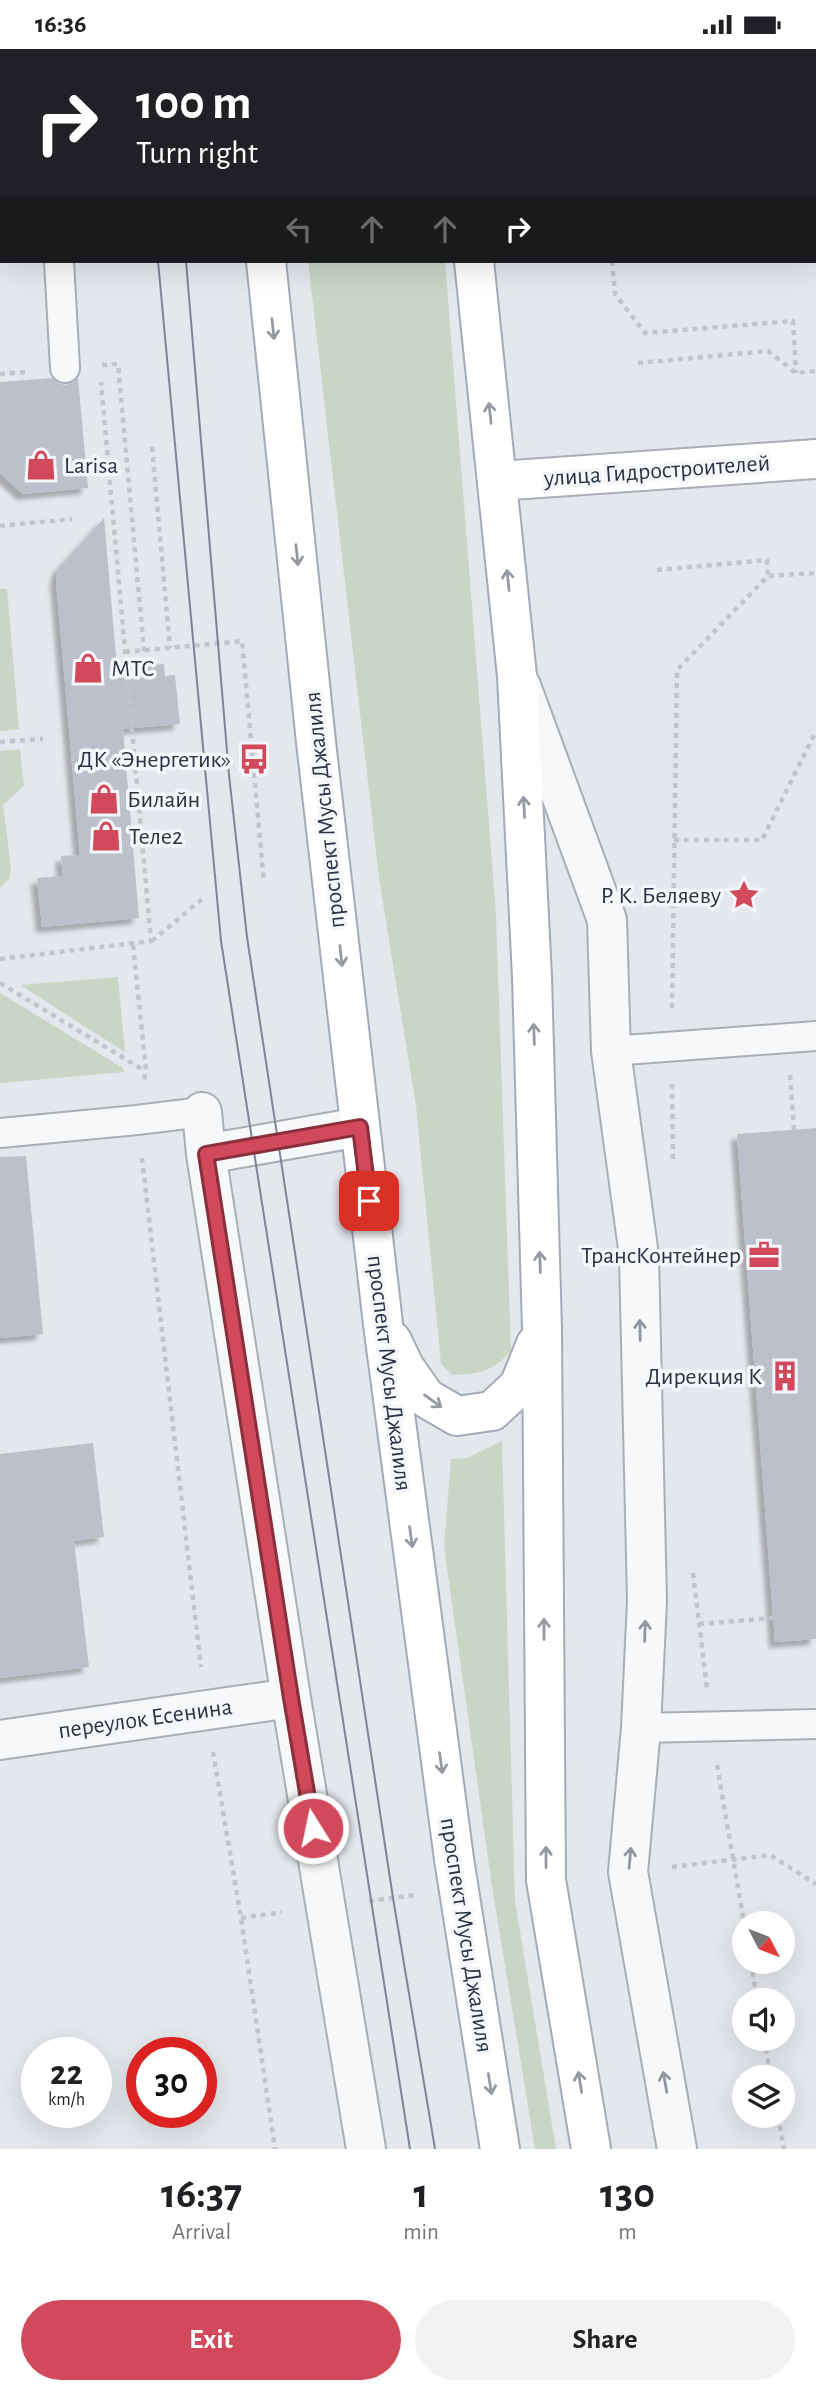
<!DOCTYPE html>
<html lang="en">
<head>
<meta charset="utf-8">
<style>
  body { margin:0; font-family:"Alegreya Sans",sans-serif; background:#f2f2f2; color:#202124; height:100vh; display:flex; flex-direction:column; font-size:26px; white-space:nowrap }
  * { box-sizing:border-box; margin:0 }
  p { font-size:23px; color:#757577 }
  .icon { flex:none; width:38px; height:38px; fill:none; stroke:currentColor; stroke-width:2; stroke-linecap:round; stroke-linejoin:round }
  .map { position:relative; height:2100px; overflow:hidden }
  .details { display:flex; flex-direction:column; background:#fff; flex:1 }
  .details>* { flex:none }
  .guide { position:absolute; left:0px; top:0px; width:817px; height:214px; box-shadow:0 7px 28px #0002; background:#202124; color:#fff; overflow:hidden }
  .needle { width:46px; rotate:132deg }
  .fabs { position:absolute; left:732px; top:1862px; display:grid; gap:14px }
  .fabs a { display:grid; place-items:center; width:63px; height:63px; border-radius:50%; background:#fff; box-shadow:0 7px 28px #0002; font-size:35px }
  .speed { position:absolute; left:21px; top:1988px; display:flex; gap:14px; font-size:35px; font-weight:700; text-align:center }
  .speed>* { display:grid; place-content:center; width:91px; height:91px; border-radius:50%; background:#fff; box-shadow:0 7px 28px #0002; line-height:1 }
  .speed small { font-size:18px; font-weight:400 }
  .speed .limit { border:10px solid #d22; background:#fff; color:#111 }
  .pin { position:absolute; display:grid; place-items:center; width:60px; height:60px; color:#fff; margin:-30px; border-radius:14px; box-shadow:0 4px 10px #0006 }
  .me { position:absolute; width:77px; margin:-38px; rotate:350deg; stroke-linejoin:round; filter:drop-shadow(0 0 5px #0008) }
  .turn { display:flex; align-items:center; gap:24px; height:147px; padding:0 21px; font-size:32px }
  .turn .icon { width:91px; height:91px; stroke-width:2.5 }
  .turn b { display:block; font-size:49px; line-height:60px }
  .lanes { display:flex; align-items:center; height:66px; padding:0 21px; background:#0003; justify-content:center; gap:35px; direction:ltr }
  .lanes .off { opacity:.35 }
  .eta { display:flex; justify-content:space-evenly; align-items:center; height:119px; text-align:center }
  .eta b { font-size:42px; font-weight:700; line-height:49px }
  .primary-button { display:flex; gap:14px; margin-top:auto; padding:14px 21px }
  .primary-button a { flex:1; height:80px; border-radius:42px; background:#d1495b; color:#fff; font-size:28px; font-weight:700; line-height:80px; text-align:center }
  .primary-button a+a { background:#f2f2f2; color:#202124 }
  .status { display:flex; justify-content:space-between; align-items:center; height:49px; padding:0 35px; background:#fff; direction:ltr }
  .status svg { height:19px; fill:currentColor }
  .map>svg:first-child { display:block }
  .green { fill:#c9d6c5 }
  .building { fill:#bbc0ca; filter:url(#shadow) }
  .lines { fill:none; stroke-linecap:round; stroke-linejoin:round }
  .service-casing { stroke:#a9aeb7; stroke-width:32 }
  .minor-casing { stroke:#a9aeb7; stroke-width:42 }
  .secondary-casing { stroke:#a9aeb7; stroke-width:42 }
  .primary-casing { stroke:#a3abb8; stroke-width:42 }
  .path { stroke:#c2c5cb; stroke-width:4.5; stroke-dasharray:5 5; stroke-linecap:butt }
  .service { stroke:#f7f8fa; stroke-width:28 }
  .minor { stroke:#f7f8fa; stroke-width:38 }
  .secondary { stroke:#fff; stroke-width:38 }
  .primary { stroke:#fff; stroke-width:38 }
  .tram { stroke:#7d8696; stroke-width:2 }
  .oneway { stroke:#959aa2 }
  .oneway2 { stroke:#9196a0 }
  .route-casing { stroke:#882f3b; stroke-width:18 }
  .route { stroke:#d1495b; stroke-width:12 }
  .labels { text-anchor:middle; stroke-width:7; stroke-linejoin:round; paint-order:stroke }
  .poi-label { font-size:24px; fill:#2b3445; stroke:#f4f6f9; text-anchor:start }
  .street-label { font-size:24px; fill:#2b3445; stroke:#f4f6f9 }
</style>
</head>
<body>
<div class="status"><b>16:36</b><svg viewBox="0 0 49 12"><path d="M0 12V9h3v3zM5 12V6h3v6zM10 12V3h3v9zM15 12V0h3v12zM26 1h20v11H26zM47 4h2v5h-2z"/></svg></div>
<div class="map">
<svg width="816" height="2100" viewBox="0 0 816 2100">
  <defs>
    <filter id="shadow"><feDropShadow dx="-6" dy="6" stdDeviation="2" flood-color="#0004"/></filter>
  </defs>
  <rect width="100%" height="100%" fill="#e4e7ec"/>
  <!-- green -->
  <path class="green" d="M308 212H445L496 865 511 1302C492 1323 480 1325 452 1326L441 1315 416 1057 379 829Z
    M0 540H7L19 680 0 682Z
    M20 700 24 737 3 756 11 820 9 830 0 839V702Z
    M118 928 125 1003 20 936Z
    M0 944 123 1019 124 1023 0 1034Z
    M502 1392 515 1852 556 2100H535L492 1837 444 1498 451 1410 467 1409Z"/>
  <!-- building -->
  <path class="building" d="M52 329 58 334 65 336 73 333 78 329 88 439 23 445 0 424V333Z
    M104 469 117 619 164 615 165 627 175 626 180 675 123 680 139 869 42 878 37 829 63 827 61 807 80 806 56 531 58 520Z
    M816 1079V1590L775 1593 737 1085Z
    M26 1107 43 1285 0 1289V1108Z
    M93 1394 104 1488 74 1492 89 1618 0 1629V1405Z"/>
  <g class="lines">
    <!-- service casing -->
    <g class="service-casing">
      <path id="service" d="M46 0V2
        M59 212 65 319
        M611 1002 816 987
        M0 1084 137 1071 202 1063
        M641 1679 816 1675"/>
    </g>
    <!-- minor casing -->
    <g class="minor-casing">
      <path id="minor" d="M510 2 511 0
        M521 637 607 871 611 1002 639 1207 647 1552 641 1679 628 1823 677 2100
        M202 1063 206 1105 291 1649 366 2100
        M206 1105 360 1078
        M0 1691 291 1649"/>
    </g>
    <!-- secondary casing -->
    <g class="secondary-casing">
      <path id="secondary" d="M497 432 816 410"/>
    </g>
    <!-- primary casing -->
    <g class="primary-casing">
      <path id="primary" d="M244 0V2
        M453 0V2
        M266 212 316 693 383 1275 454 1810 500 2100
        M474 212 517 627 532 928 542 1281 546 1831 591 2100
        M392 1292 405 1319 426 1349 457 1367 492 1362 519 1337 536 1295"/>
    </g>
    <!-- path -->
    <path class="path" d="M589 0V2
      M612 212 615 245 645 284 793 272 796 324
      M638 314 768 302 796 324 816 322
      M102 316 118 315 144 602
      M0 325 27 323
      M152 398 170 599
      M0 477 72 470
      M657 521 767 511 768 527
      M125 603 242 592 264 834
      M0 693 43 690
      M674 791H762L816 682
      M152 892 202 850
      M133 896 146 1022 144 1031
      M0 910 151 892 101 333
      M0 934 145 1022
      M672 959 677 621 768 527 816 524
      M790 1026 794 1081
      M672 1035 673 1113
      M142 1109 201 1618
      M693 1524 707 1640
      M699 1575 773 1569
      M213 1703 241 1869 275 2100
      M717 1716 744 1874
      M672 1818 770 1806 816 1835
      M369 1852 416 1846
      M241 1869 282 1863
      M751 1913 757 1951
      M764 1990 771 2028
      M778 2067 784 2100"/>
    <!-- service -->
    <use href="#service" class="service"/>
    <!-- minor -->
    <use href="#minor" class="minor"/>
    <!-- secondary -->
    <use href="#secondary" class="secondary"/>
    <!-- primary -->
    <use href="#primary" class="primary"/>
    <!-- tram -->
    <path class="tram" d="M139 0V2
      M168 0V2
      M158 212 221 892 410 2100
      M186 212 229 726 247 888 393 1849 435 2100"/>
  </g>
  <!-- one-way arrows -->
  <defs><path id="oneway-shaft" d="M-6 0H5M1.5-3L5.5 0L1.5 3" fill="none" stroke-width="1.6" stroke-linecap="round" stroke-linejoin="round" transform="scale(1.75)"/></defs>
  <g class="oneway">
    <use href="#oneway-shaft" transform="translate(273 280) rotate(84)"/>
    <use href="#oneway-shaft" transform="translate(490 364) rotate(-96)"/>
    <use href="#oneway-shaft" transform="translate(297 506) rotate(84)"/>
    <use href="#oneway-shaft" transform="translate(508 531) rotate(-96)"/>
    <use href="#oneway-shaft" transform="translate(524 758) rotate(-93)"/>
    <use href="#oneway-shaft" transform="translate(341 907) rotate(84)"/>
    <use href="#oneway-shaft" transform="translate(534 985) rotate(-92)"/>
    <use href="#oneway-shaft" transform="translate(540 1213) rotate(-92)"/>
    <use href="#oneway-shaft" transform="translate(433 1352) rotate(36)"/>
    <use href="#oneway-shaft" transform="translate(411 1488) rotate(82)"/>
    <use href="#oneway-shaft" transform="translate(544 1580) rotate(-90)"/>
    <use href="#oneway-shaft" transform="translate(441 1714) rotate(82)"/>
    <use href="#oneway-shaft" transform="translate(546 1808) rotate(-90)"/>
    <use href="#oneway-shaft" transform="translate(580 2033) rotate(-99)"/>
    <use href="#oneway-shaft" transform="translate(490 2035) rotate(81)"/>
  </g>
  <g class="oneway2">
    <use href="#oneway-shaft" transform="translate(640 1281) rotate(-91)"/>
    <use href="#oneway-shaft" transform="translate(645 1582) rotate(-88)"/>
    <use href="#oneway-shaft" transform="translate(630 1809) rotate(-85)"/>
    <use href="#oneway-shaft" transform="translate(665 2033) rotate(-100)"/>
  </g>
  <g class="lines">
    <!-- route casing -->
    <g class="route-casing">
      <path id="route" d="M313 1779 291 1649 206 1105 360 1078 369 1152"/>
    </g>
    <!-- route -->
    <use href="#route" class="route"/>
  </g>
  <!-- icons -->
  <defs>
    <g id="shop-bare" transform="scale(2.415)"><path d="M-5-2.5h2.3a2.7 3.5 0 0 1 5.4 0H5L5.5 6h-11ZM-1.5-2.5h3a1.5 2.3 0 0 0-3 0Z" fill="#d1495b" stroke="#f4f6f9" stroke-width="2.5" paint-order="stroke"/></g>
    <g id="bus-bare" transform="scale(2.415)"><path d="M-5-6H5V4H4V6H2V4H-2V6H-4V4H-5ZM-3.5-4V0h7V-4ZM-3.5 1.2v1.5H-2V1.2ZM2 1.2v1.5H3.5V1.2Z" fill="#d1495b" stroke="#f4f6f9" stroke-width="2.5" paint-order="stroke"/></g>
    <g id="sight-bare" transform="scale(2.415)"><path d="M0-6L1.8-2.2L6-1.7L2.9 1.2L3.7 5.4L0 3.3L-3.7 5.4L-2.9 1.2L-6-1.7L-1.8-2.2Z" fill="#d1495b" stroke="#f4f6f9" stroke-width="2.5" paint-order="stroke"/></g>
    <g id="office-bare" transform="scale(2.415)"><path d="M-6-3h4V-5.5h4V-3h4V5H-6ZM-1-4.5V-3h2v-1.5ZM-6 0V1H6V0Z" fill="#d1495b" stroke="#f4f6f9" stroke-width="2.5" paint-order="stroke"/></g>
    <g id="building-bare" transform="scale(2.415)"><path d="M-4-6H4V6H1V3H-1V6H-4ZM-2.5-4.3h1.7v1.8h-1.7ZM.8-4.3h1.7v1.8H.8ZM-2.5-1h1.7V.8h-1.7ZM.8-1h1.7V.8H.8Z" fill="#d1495b" stroke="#f4f6f9" stroke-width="2.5" paint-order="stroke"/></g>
  </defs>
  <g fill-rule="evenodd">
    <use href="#shop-bare" x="41" y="416"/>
    <use href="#shop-bare" x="88" y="619"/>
    <use href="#bus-bare" x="254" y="710"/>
    <use href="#shop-bare" x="104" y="750"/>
    <use href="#shop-bare" x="106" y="787"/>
    <use href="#sight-bare" x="744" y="846"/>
    <use href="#office-bare" x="764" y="1206"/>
    <use href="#building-bare" x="785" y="1327"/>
  </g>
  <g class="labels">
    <!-- poi labels -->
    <g class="poi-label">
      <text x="64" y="424">Larisa</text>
      <text x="111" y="627">МТС</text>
      <text x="231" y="718" text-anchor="end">ДК «Энергетик»</text>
      <text x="127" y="758">Билайн</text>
      <text x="129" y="795">Теле2</text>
      <text x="721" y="854" text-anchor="end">Р. К. Беляеву</text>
      <text x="741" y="1214" text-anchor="end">ТрансКонтейнер</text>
      <text x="762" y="1335" text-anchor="end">Дирекция К</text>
    </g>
    <!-- street labels -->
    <g class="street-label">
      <text transform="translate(657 421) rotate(-4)" y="8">улица Гидростроителей</text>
      <text transform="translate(324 761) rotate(-96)" y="8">проспект Мусы Джалиля</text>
      <text transform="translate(390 1324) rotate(83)" y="8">проспект Мусы Джалиля</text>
      <text transform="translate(145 1669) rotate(-8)" y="8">переулок Есенина</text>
      <text transform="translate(467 1886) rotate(81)" y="8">проспект Мусы Джалиля</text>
    </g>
  </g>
</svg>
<div class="fabs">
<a><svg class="needle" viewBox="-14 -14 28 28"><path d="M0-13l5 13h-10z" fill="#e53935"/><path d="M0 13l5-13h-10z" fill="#757577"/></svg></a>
<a><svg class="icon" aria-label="sound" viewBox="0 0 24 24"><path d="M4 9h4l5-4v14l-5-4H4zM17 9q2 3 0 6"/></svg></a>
<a><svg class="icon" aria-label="layers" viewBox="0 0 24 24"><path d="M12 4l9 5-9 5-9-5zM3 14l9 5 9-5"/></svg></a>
</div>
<div class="speed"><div>22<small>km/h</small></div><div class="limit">30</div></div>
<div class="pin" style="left:369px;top:1152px;background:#d93025"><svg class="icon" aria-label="arrive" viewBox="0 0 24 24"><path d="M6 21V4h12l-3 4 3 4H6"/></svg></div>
<svg class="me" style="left:313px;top:1779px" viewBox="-20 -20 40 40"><circle r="17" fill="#d1495b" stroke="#fff" stroke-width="3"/><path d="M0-11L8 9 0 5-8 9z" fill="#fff"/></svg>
<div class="guide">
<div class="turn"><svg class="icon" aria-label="right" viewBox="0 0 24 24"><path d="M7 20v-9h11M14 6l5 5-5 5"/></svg><div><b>100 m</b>Turn right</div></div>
<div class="lanes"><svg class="icon off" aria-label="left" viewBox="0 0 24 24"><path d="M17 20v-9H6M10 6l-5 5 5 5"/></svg><svg class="icon off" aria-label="ahead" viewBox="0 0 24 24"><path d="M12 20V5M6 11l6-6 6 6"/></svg><svg class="icon off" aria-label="ahead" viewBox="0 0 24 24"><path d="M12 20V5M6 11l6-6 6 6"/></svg><svg class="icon" aria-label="right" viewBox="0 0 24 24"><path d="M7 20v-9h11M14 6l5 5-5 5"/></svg></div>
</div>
</div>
<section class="details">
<div class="eta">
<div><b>16:37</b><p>Arrival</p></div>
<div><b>1</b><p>min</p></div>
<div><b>130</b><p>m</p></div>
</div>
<div class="primary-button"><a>Exit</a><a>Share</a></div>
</section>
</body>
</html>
